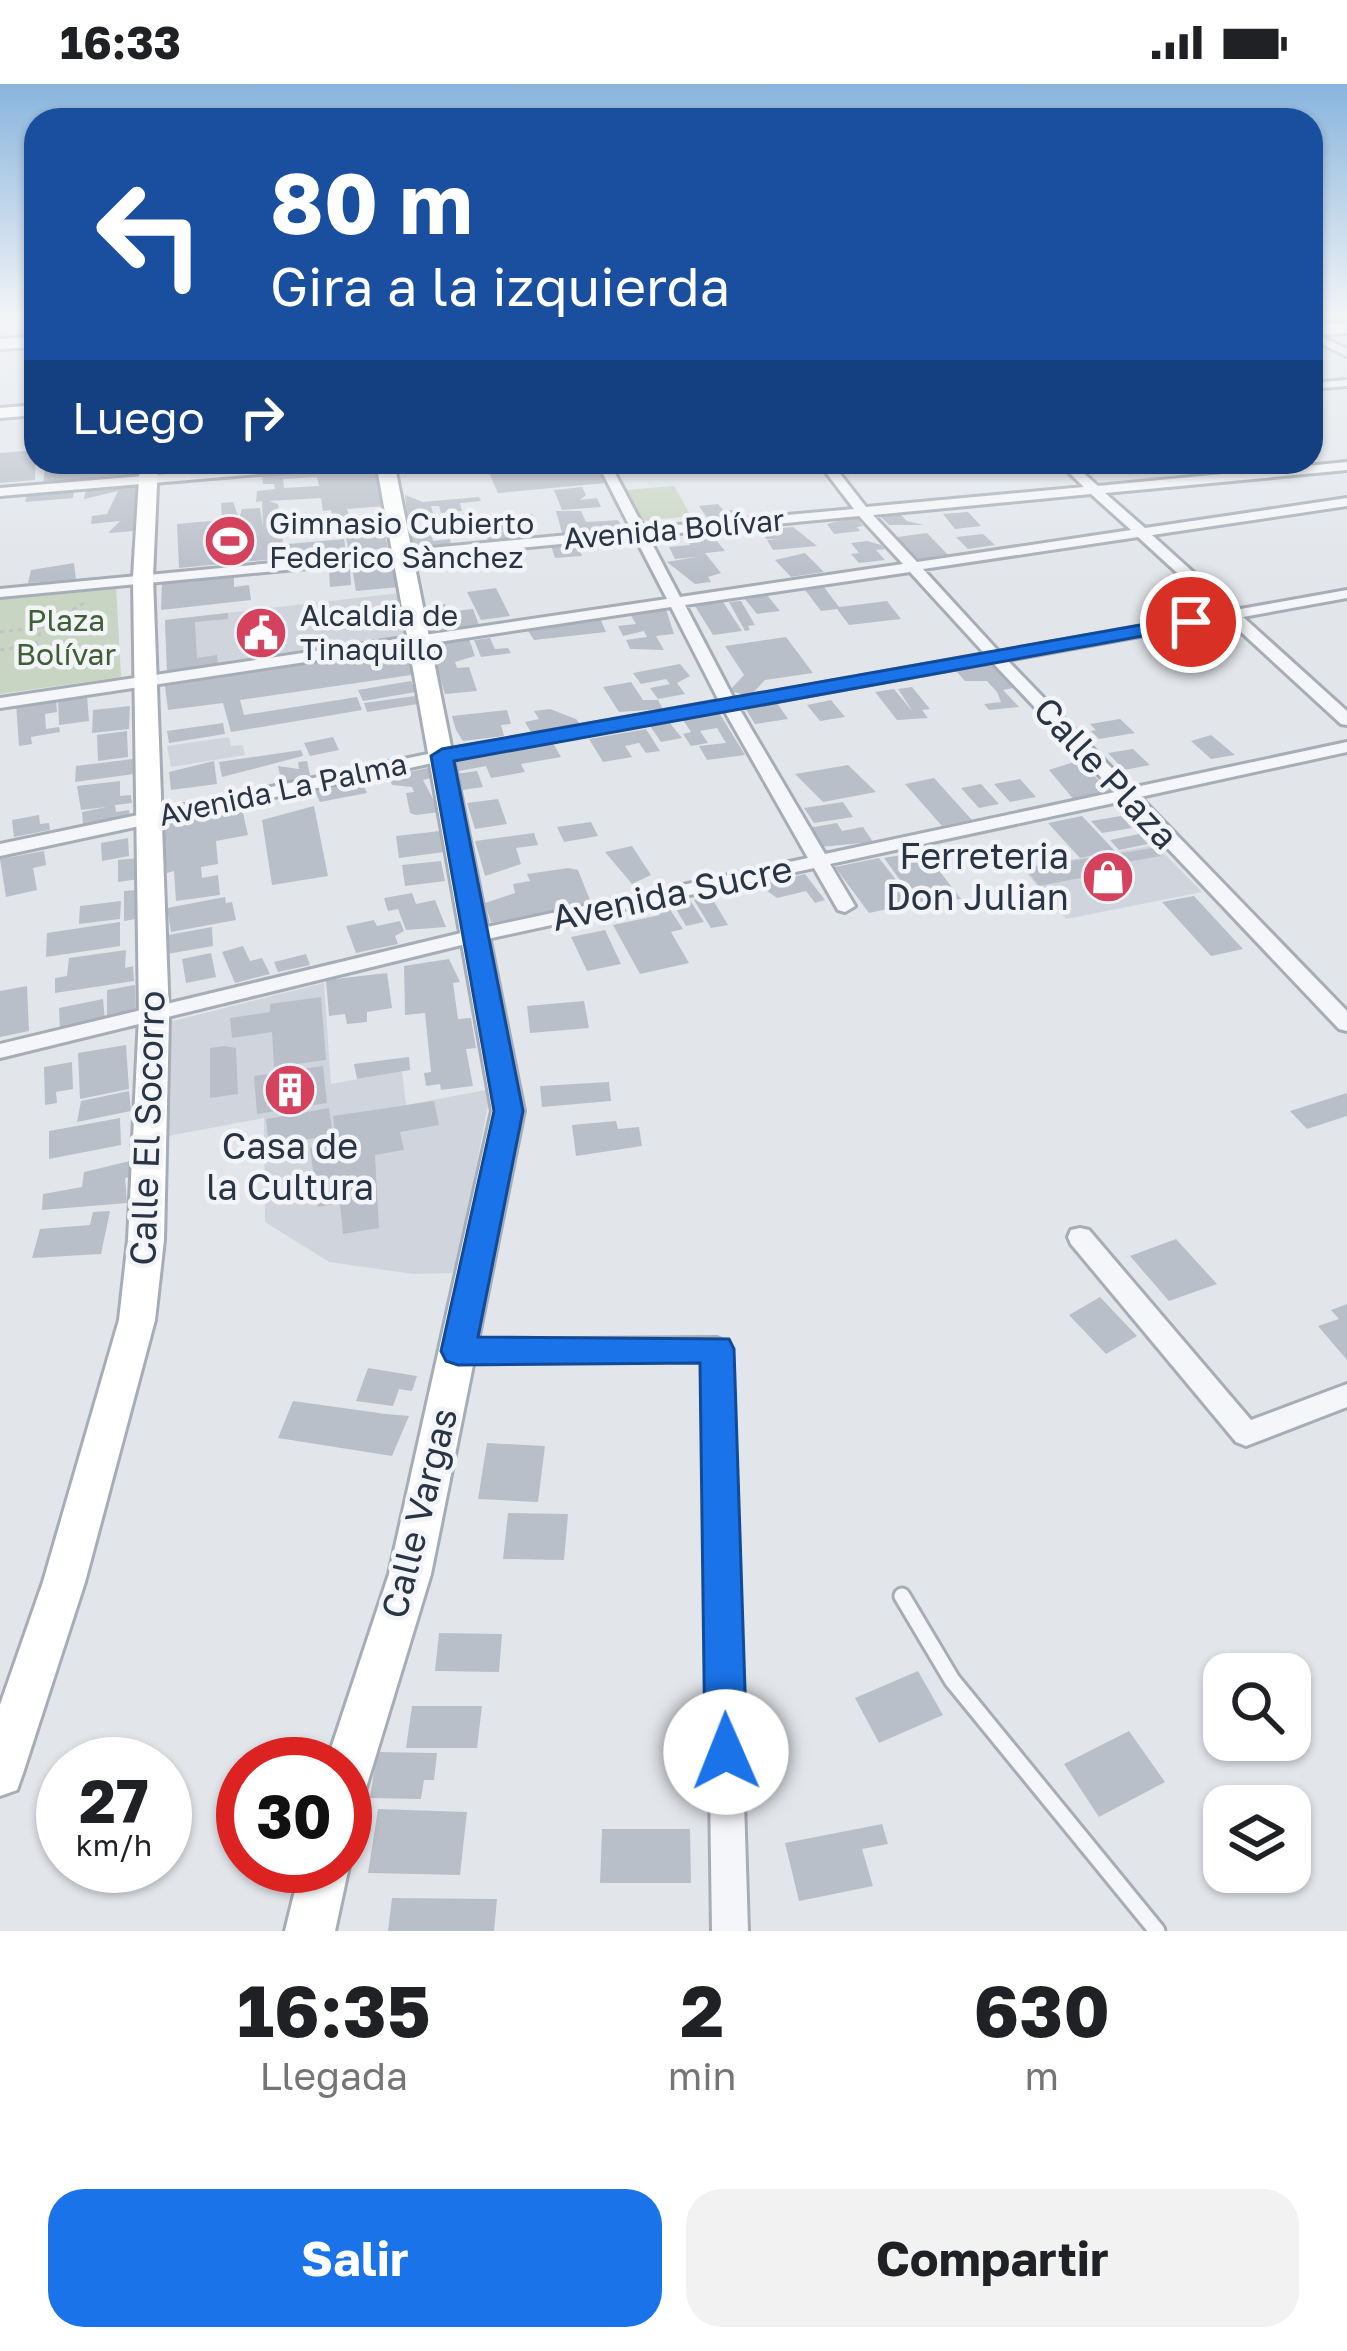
<!DOCTYPE html>
<html lang="es">
<head>
<meta charset="utf-8">
<style>
  body { margin:0; font-family:"Golos Text",sans-serif; background:#f2f2f2; color:#202124; height:100vh; display:flex; flex-direction:column; font-size:45px; white-space:nowrap }
  * { box-sizing:border-box; margin:0 }
  p { font-size:39px; color:#757577 }
  .icon { flex:none; width:66px; height:66px; fill:none; stroke:currentColor; stroke-width:2; stroke-linecap:round; stroke-linejoin:round }
  .map { position:relative; height:1847px; overflow:hidden }
  .drawer { display:flex; flex-direction:column; background:#fff; flex:1 }
  .drawer>* { flex:none }
  .top-card { position:absolute; left:24px; top:24px; width:1299px; height:366px; border-radius:36px; box-shadow:0 3px 9px #0004; background:#1a4fa0; color:#fff; overflow:hidden }
  .buttons { position:absolute; left:1203px; top:1569px; display:grid; gap:24px }
  .buttons a { display:grid; place-items:center; width:108px; height:108px; border-radius:24px; background:#fff; box-shadow:0 3px 9px #0004; font-size:60px }
  .speed { position:absolute; left:36px; top:1653px; display:flex; gap:24px; font-size:60px; font-weight:700; text-align:center }
  .speed>* { display:grid; place-content:center; width:156px; height:156px; border-radius:50%; background:#fff; box-shadow:0 3px 9px #0004; line-height:1 }
  .speed small { font-size:30px; font-weight:400 }
  .speed .limit { border:18px solid #d22; background:#fff; color:#111 }
  .pin { position:absolute; display:grid; place-items:center; width:102px; height:102px; color:#fff; margin:-51px; border:6px solid #fff; border-radius:50%; box-shadow:0 3px 12px #0007 }
  .me { position:absolute; width:132px; margin:-66px; rotate:359deg; stroke-linejoin:round; filter:drop-shadow(0 0 9px #0008) }
  .turn { display:flex; align-items:center; gap:42px; height:252px; padding:0 48px; font-size:54px }
  .turn .icon { width:156px; height:156px; stroke-width:2.5 }
  .turn b { display:block; font-size:84px; line-height:102px }
  .then { display:flex; align-items:center; height:114px; padding:0 48px; background:#0003; gap:24px; font-size:45px }
  .eta { display:flex; justify-content:space-evenly; align-items:center; height:204px; text-align:center }
  .eta b { font-size:72px; font-weight:700; line-height:84px }
  .primary-button { display:flex; gap:24px; margin-top:auto; padding:24px 48px }
  .primary-button a { flex:1; height:138px; border-radius:36px; background:#1a73e8; color:#fff; font-size:48px; font-weight:700; line-height:138px; text-align:center }
  .primary-button a+a { background:#f2f2f2; color:#202124 }
  .status { display:flex; justify-content:space-between; align-items:center; height:84px; padding:0 60px; background:#fff; direction:ltr }
  .status svg { height:33px; fill:currentColor }
  .map>svg:first-child { display:block }
  .built { fill:#d0d5dd }
  .green { fill:#c8d5c2 }
  .building { fill:#b9bfc9; fill-rule:evenodd }
  .lines { fill:none; stroke-linecap:round; stroke-linejoin:round }
  .lane-casing { stroke:#a7adb6; stroke-width:21 }
  .street-casing { stroke:#a7adb6; stroke-width:6 }
  .secondary-casing { stroke:#a7adb6; stroke-width:6 }
  .path { stroke:#c0c4ca; stroke-width:3; stroke-dasharray:4.5 4.5; stroke-linecap:butt }
  .lane { stroke:#f5f6f9; stroke-width:15 }
  .street { fill:#f5f6f9; fill-rule:evenodd }
  .secondary { fill:#fff; fill-rule:evenodd }
  .route { fill:#1a73e8; stroke:#114b97; stroke-width:3 }
  .labels { text-anchor:middle; stroke-width:9; stroke-linejoin:round; paint-order:stroke }
  .far-poi-label { font-size:30px; fill:#293444; stroke:#f2f4f8; text-anchor:start }
  .far-street-label { font-size:30px; fill:#293444; stroke:#f2f4f8 }
  .far-park-label { font-size:30px; fill:#3f6036; stroke:#f2f4f8 }
  .street-label { font-size:36px; fill:#293444; stroke:#f2f4f8 }
  .poi-label { font-size:36px; fill:#293444; stroke:#f2f4f8; text-anchor:end }
</style>
</head>
<body>
<div class="status"><b>16:33</b><svg viewBox="0 0 49 12"><path d="M0 12V9h3v3zM5 12V6h3v6zM10 12V3h3v9zM15 12V0h3v12zM26 1h20v11H26zM47 4h2v5h-2z"/></svg></div>
<div class="map">
<svg width="1347" height="1847" viewBox="0 0 1347 1847">
  <rect width="100%" height="100%" fill="#e2e6eb"/>
  <!-- built -->
  <path class="built" d="M400 509 408 552 167 587 165 536Z
    M229 653 231 662 243 661 245 671 171 683 167 662Z
    M1156 761 1202 808 1066 835 1022 784Z
    M324 899 331 1000 402 987 406 1021 491 1005 456 1189 413 1190 329 1178 265 1138 264 1034 168 1052 169 938Z"/>
  <!-- green -->
  <path class="green" d="M674 402 691 432 643 437 627 406Z
    M116 502 121 593 0 610V514Z"/>
  <!-- building -->
  <path class="building" d="M36 366 35 396 0 399V369Z
    M46 378H64L63 385 137 380V390L43 399Z
    M170 378H280V381L169 390Z
    M397 378H441L443 387 434 388 433 382 399 389Z
    M465 378H595L606 399 498 409 486 382 466 383Z
    M375 382 385 422 347 425 352 440 382 437 388 464 349 468 343 439 335 440 331 426 323 427 321 414 269 417 278 420 285 474 179 484 177 440 222 436 221 419 233 418 239 434 242 425 260 424 263 444 262 417 256 418 257 407 275 405 274 400H263L262 391ZM317 393 319 402 284 404 283 395Z
    M141 402 135 447 108 449 120 437 91 440 92 432 107 430 118 407 84 415 86 405Z
    M582 403 586 411 580 416 597 414 601 423 562 426 554 406Z
    M74 407 73 414 25 418 27 411Z
    M405 411 423 418 479 413 481 417 460 419 462 427 441 429 439 422H431L433 429 407 432Z
    M718 420 724 427 740 425 745 434 708 435 699 422Z
    M556 427H581L586 438 618 436 623 445 562 449Z
    M968 428 981 442 955 445 943 430Z
    M470 429 474 440 532 430 536 441 528 442 532 452 488 457 484 446 431 444 428 432Z
    M899 429 907 437 924 441H889L879 431Z
    M856 433 863 442 857 443 860 447 834 450 827 440Z
    M793 443 817 462 773 466 767 456 780 455H766L760 446Z
    M430 445 433 457 450 455 451 461H411L409 446Z
    M708 446 725 467 705 469 721 489 708 493 711 498 695 500 667 478 696 473 675 475 669 463 690 461 687 454Z
    M927 449 950 473 917 477 897 453Z
    M983 450 995 461 968 465 956 453Z
    M344 455 346 468 290 473 288 460Z
    M867 457 881 461 885 465 876 466 885 476 859 479 851 470 859 469 851 459Z
    M578 460 582 472 555 474 551 462Z
    M805 469 824 488 791 493 775 476Z
    M395 475 400 503 356 507 351 478Z
    M74 479 76 496 28 499 31 486Z
    M350 485 351 501 330 503 329 486Z
    M234 490V503L249 501 251 516 161 526 162 497Z
    M824 503 839 523 887 517 901 535 849 541 837 525 821 527 805 506Z
    M496 504 510 532 481 536 467 508Z
    M767 511 780 527 757 530 744 514Z
    M741 517 755 541 748 542 750 546 745 547 729 518Z
    M723 518 742 547 713 551 695 522Z
    M445 520 448 528 473 525 479 541 430 547 422 523Z
    M666 525 674 550 656 552 664 566 630 565 626 556 647 553 644 547 623 552 618 542 636 540 630 530Z
    M228 529V535L195 538 197 574 217 571 218 581 167 587 165 536Z
    M600 534 606 548 534 556 527 545Z
    M786 553 813 589 765 596 750 612 729 607 744 591 725 562Z
    M490 554 495 565 508 564 511 569 481 573 474 556Z
    M469 555 475 572 455 578 457 584 469 583 477 607 445 610 430 561Z
    M410 564 418 590 240 616 244 631 357 613 362 626 231 648 223 619 168 626 165 602Z
    M680 580 690 592 677 599 685 610 658 615 650 604 670 600 666 595 641 600 633 589Z
    M991 581 1013 604 1003 606 1019 623 989 626 984 620 1001 618 997 608 987 597H965L956 587Z
    M411 597 416 608 363 617 358 606Z
    M631 598 643 616H658L663 625 619 628 603 603Z
    M912 603 930 625 922 626 928 634 897 636 875 608 894 605 913 628 898 605Z
    M87 611 89 637 59 641 58 615Z
    M415 612 418 620 367 628 364 619Z
    M56 614 57 628 45 630 46 645 59 643 60 648 31 653 32 660 19 662 16 620Z
    M831 616 845 633 820 637 807 621Z
    M777 619 788 635 755 640 745 624Z
    M130 622 129 645 92 649 93 626Z
    M550 625 576 635 581 641 532 650 525 638 539 635 534 627Z
    M507 626 511 640 501 641 504 652 463 657 456 646 452 632Z
    M720 630 737 658 745 671 707 676 699 662 726 659 717 644 700 647 708 659 691 662 683 650 691 648 683 636Z
    M1120 635 1135 649 1099 655 1091 647 1096 646 1090 640Z
    M223 639 225 650 169 659 167 647Z
    M670 639 682 654 661 658 650 642Z
    M646 645 660 667 646 669 639 659 625 662 632 673 603 678 589 655Z
    M127 647 128 673 98 677 97 651Z
    M1211 651 1235 671 1211 675 1191 657Z
    M333 653 339 666 310 672 304 659Z
    M553 659 561 673 521 680 525 688 491 694 486 682 459 687 454 676Z
    M1133 665 1150 681 1124 686 1108 669Z
    M301 666 303 672 222 693 219 678Z
    M133 675 134 690 75 698 76 682Z
    M1080 676 1109 708 1103 712 1075 717 1049 686Z
    M214 677 217 700 171 706 169 688Z
    M307 677 311 696 282 700 278 682 299 685 298 678Z
    M848 681 876 708 823 718 795 690Z
    M428 684 438 692 423 696 440 728 416 731 410 729 406 709 414 708 412 703 392 701 388 692Z
    M477 687 483 703 462 706 456 690Z
    M934 694 972 736 942 742 905 700Z
    M1020 695 1036 713 1010 718 994 700Z
    M120 697V712L131 711 132 719 115 721 116 728 129 726 130 734 83 742 82 728 106 723 81 726 77 702Z
    M362 698 367 709 320 718 315 707Z
    M981 700 999 720 979 724 961 704Z
    M498 715 507 740 475 745 467 719Z
    M843 718 853 733 814 739 804 724Z
    M314 722 328 792 272 801 262 736Z
    M242 725 248 751 216 757 218 780 201 783 202 794 218 791 220 811 176 817 174 787 167 789 158 739Z
    M39 731 40 740 49 739 50 746 14 753 12 736Z
    M1082 732 1115 767 1080 774 1048 739Z
    M1121 732 1132 744 1102 749 1091 737Z
    M591 738 598 752 564 758 557 743Z
    M837 739 842 747 863 743 873 758 820 763 808 744Z
    M440 747 444 768 399 774 396 752Z
    M534 749 538 761 516 764 521 780 485 792 475 757Z
    M1139 750 1148 760 1119 766 1110 756Z
    M128 754 129 772 102 777 101 759Z
    M632 762 651 791 632 800 605 768Z
    M1153 764 1161 772 1127 778 1132 784 1039 802 1025 784Z
    M44 767 46 781 33 784 37 806 6 813 0 775Z
    M924 767 961 815 916 818 884 774Z
    M139 774V795L118 798V776Z
    M879 774 914 819 869 829 835 783Z
    M441 777 445 797 405 802 402 781Z
    M568 784 578 786 592 821 491 839 485 819 515 809 513 800 530 797 527 790Z
    M805 790 825 816 815 819 806 807 777 814 759 801Z
    M136 806V835L124 837V807Z
    M412 809 416 820 435 816 446 843 406 846 398 825 388 827 384 814Z
    M1194 812 1243 865 1211 872 1162 818Z
    M225 813 226 819 232 818 236 836 171 848 167 824Z
    M705 813 713 816 728 841 711 844 694 816Z
    M690 816 704 838 686 842 673 820Z
    M121 817 120 835 79 840 80 822Z
    M667 821 683 845 671 848 689 879 640 890 613 841 660 831 655 824Z
    M374 836 377 842 400 837 404 847 395 852 398 860 356 869 346 842Z
    M120 838V862L46 873 47 849Z
    M212 843 213 862 167 870 168 851Z
    M605 846 621 880 587 887 571 853Z
    M243 862 250 877 262 874 270 890 235 899 222 868Z
    M126 866 125 884 133 882 134 897 55 909V894L67 892 69 874Z
    M211 869 216 893 186 899 182 875Z
    M306 870 310 881 278 888 274 878Z
    M449 875 460 898 453 899 458 935 471 934 476 964 466 965 473 1002 441 1006 440 1000 426 1002 424 989 431 988 425 929 405 931 404 882Z
    M387 889 392 924 367 928V938L347 940 345 930 329 932 326 896Z
    M135 901 136 930 107 935V906Z
    M27 902 29 947 0 953V907Z
    M321 913 326 976 274 983 272 948 232 954 230 934 270 928V920Z
    M103 915 105 936 60 945 59 924Z
    M584 917 589 944 530 949 527 922Z
    M126 961 129 1005 80 1015 78 969Z
    M224 962 236 964 238 1010 210 1014V964Z
    M409 973 410 986 357 995 354 980Z
    M72 978 73 1005 56 1008 57 1019 45 1021 44 983Z
    M323 982 327 1019 257 1030 254 992Z
    M609 998 611 1017 542 1023 540 1002Z
    M129 1007 131 1027 77 1038 81 1017Z
    M1347 1009V1032L1307 1045 1290 1027Z
    M434 1017 439 1041 400 1048 404 1066 375 1071 379 1144 343 1150 340 1119 318 1123 310 1064 336 1060 333 1032Z
    M329 1024 333 1051 269 1062 266 1035Z
    M120 1034 121 1061 49 1075V1047Z
    M616 1037 618 1045 639 1043 642 1062 576 1072 572 1041Z
    M130 1077 131 1093 125 1094 127 1119 42 1126 43 1110 82 1103 84 1088Z
    M110 1127 101 1170 32 1174 40 1145 90 1141 93 1128Z
    M1176 1155 1217 1200 1169 1217 1130 1172Z
    M1100 1213 1137 1252 1106 1270 1069 1231Z
    M1347 1220V1276L1318 1242 1339 1235 1331 1226Z
    M368 1284 417 1292 412 1307 399 1305 393 1322 356 1317Z
    M293 1317 386 1330 409 1332 392 1372 278 1354Z
    M487 1359 545 1362 538 1418 478 1415Z
    M508 1429 568 1430 564 1476 503 1475Z
    M439 1549 502 1550 499 1588 435 1587Z
    M918 1587 943 1631 879 1659 855 1614Z
    M412 1622H482L477 1664H406Z
    M1129 1647 1165 1698 1099 1733 1064 1680Z
    M377 1668 437 1669 434 1696H424L421 1715 370 1714Z
    M378 1725 467 1728 460 1791 368 1789Z
    M882 1740 888 1760 862 1765 873 1802 799 1817 785 1759Z
    M602 1745H690L691 1799H600Z
    M392 1814 497 1815 494 1847H388Z"/>
  <g class="lines">
    <!-- lane casing -->
    <g class="lane-casing">
      <path id="lane" d="M902 1512 952 1596 1157 1847"/>
    </g>
    <!-- street casing -->
    <g class="street-casing">
      <path id="street" d="M1311 248 1347 265V272L1311 255Z
        M1347 296V302L1311 305V299Z
        M308 378H359L353 382 0 412V404Z
        M597 378H609L644 444 854 425 818 378H831L866 423 1084 403 1058 378H1071L1098 402 1347 378V386L1105 409 1145 444 1347 414V422L1152 451 1235 526 1347 506V514L1243 533 1347 627V641L1341 640 1228 536 1007 576 1131 704 1347 658V668L1140 713 1347 927V947L1339 945 1123 717 830 780 855 822 845 828 838 826 814 784 478 857 0 974V960L478 845 808 774 724 626 442 677 0 772V760L442 667 719 617 671 523 0 624V614L667 515 635 453 0 513V505L631 445ZM1091 410 1131 446 917 478 873 431ZM859 432 903 480 680 513 648 452ZM1138 453 1220 528 999 568 923 485ZM910 488 985 570 734 615 685 521ZM992 578 1115 708 825 770 739 624Z
        M1080 1144 1089 1146 1251 1336 1347 1300V1323L1246 1362 1236 1358 1071 1160 1068 1153 1071 1146Z
        M717 1254 726 1258 730 1265 748 1847H712L704 1276 458 1278 449 1274 445 1267 449 1260 458 1256Z"/>
    </g>
    <!-- secondary casing -->
    <g class="secondary-casing">
      <path id="secondary" d="M1347 239V249L1311 251V241Z
        M36 253V263L0 265V255Z
        M36 321V331L0 334V324Z
        M140 378H158L153 493 169 933 164 1156 155 1236 85 1498 23 1689 17 1706 0 1712V1621L43 1498 119 1236 128 1156 139 933 133 493Z
        M376 378H394L524 1027 431 1490 362 1717 345 1724V1680H326L389 1490 492 1027Z
        M345 1771 349 1782 335 1847H285L301 1782H345Z"/>
    </g>
    <!-- path -->
    <path class="path" d="M84 519 42 543 36 561 96 584
      M0 548 42 543
      M0 566 36 561"/>
    <!-- lane -->
    <use href="#lane" class="lane"/>
    <!-- street -->
    <use href="#street" class="street"/>
    <!-- secondary -->
    <use href="#secondary" class="secondary"/>
  </g>
  <!-- sky -->
  <linearGradient id="sky" x2="0" y2="1"><stop stop-color="#89b4dd"/><stop offset="0.47" stop-color="#f2f4f6"/><stop offset="1" stop-color="#f2f4f6" stop-opacity="0"/></linearGradient>
  <rect width="1347" height="491" fill="url(#sky)"/>
  <!-- route -->
  <path class="route" d="M1191 532 1201 538 1198 542 454 677 523 1027 478 1253 729 1255 734 1265 747 1668 741 1682 726 1689 711 1682 705 1668 700 1279 458 1281 446 1277 441 1267 494 1027 431 672 442 665Z"/>
  <!-- icons -->
  <defs>
    <g id="stadium-disc" transform="scale(2.7)"><circle r="9.5" fill="#d4425e" stroke="#f2f4f8"/><path d="M0-5a6.5 5 0 1 0 0 10a6.5 5 0 1 0 0-10ZM-3.5-1.8h7v3.6h-7Z" fill="#fff"/></g>
    <g id="civic-disc" transform="scale(2.7)"><circle r="9.5" fill="#d4425e" stroke="#f2f4f8"/><path d="M-.6-6.5H3V-4.5H.6V-3L4-1V1h2V6H-6V1h2V-1L-.6-3ZM-1.2 2.5V6h2.4V2.5Z" fill="#fff"/></g>
    <g id="shop-disc" transform="scale(2.7)"><circle r="9.5" fill="#d4425e" stroke="#f2f4f8"/><path d="M-5-2.5h2.3a2.7 3.5 0 0 1 5.4 0H5L5.5 6h-11ZM-1.5-2.5h3a1.5 2.3 0 0 0-3 0Z" fill="#fff"/></g>
    <g id="building-disc" transform="scale(2.7)"><circle r="9.5" fill="#d4425e" stroke="#f2f4f8"/><path d="M-4-6H4V6H1V3H-1V6H-4ZM-2.5-4.3h1.7v1.8h-1.7ZM.8-4.3h1.7v1.8H.8ZM-2.5-1h1.7V.8h-1.7ZM.8-1h1.7V.8H.8Z" fill="#fff"/></g>
  </defs>
  <g fill-rule="evenodd">
    <use href="#stadium-disc" x="230" y="457"/>
    <use href="#civic-disc" x="261" y="549"/>
    <use href="#shop-disc" x="1108" y="793"/>
    <use href="#building-disc" x="290" y="1006"/>
  </g>
  <g class="labels">
    <!-- far-poi labels -->
    <g class="far-poi-label">
      <text x="269" y="450">Gimnasio Cubierto<tspan x="269" dy="34">Federico Sànchez</tspan></text>
      <text x="300" y="542">Alcaldia de<tspan x="300" dy="34">Tinaquillo</tspan></text>
    </g>
    <!-- far-street labels -->
    <g class="far-street-label">
      <text transform="translate(674 446) rotate(-5)" y="10">Avenida Bolívar</text>
      <text transform="translate(283 706) rotate(-12)" y="10">Avenida La Palma</text>
    </g>
    <!-- far-park labels -->
    <g class="far-park-label">
      <text x="66" y="547">Plaza<tspan x="66" dy="34">Bolívar</tspan></text>
    </g>
    <!-- street labels -->
    <g class="street-label">
      <text transform="translate(1106 689) rotate(47)" y="13">Calle Plaza</text>
      <text transform="translate(672 809) rotate(-12)" y="13">Avenida Sucre</text>
      <text transform="translate(147 1044) rotate(-88)" y="13">Calle El Socorro</text>
      <text transform="translate(419 1429) rotate(-76)" y="13">Calle Vargas</text>
    </g>
    <!-- poi labels -->
    <g class="poi-label">
      <text x="1069" y="785">Ferreteria<tspan x="1069" dy="41">Don Julian</tspan></text>
      <text x="290" y="1075" text-anchor="middle">Casa de<tspan x="290" dy="41">la Cultura</tspan></text>
    </g>
  </g>
</svg>
<div class="buttons">
<a><svg class="icon" aria-label="search" viewBox="0 0 24 24"><circle cx="10" cy="10" r="6"/><path d="M15 15l6 6"/></svg></a>
<a><svg class="icon" aria-label="layers" viewBox="0 0 24 24"><path d="M12 4l9 5-9 5-9-5zM3 14l9 5 9-5"/></svg></a>
</div>
<div class="speed"><div>27<small>km/h</small></div><div class="limit">30</div></div>
<div class="pin" style="left:1191px;top:538px;background:#d93025"><svg class="icon" aria-label="arrive" viewBox="0 0 24 24"><path d="M6 21V4h12l-3 4 3 4H6"/></svg></div>
<svg class="me" style="left:726px;top:1668px" viewBox="-20 -20 40 40"><circle r="19" fill="#fff"/><path d="M0-13L10 11 0 6-10 11z" fill="#1a73e8"/></svg>
<div class="top-card">
<div class="turn"><svg class="icon" aria-label="left" viewBox="0 0 24 24"><path d="M17 20v-9H6M10 6l-5 5 5 5"/></svg><div><b>80 m</b>Gira a la izquierda</div></div>
<div class="then">Luego<svg class="icon" aria-label="right" viewBox="0 0 24 24"><path d="M7 20v-9h11M14 6l5 5-5 5"/></svg></div>
</div>
</div>
<section class="drawer">
<div class="eta">
<div><b>16:35</b><p>Llegada</p></div>
<div><b>2</b><p>min</p></div>
<div><b>630</b><p>m</p></div>
</div>
<div class="primary-button"><a>Salir</a><a>Compartir</a></div>
</section>
</body>
</html>
